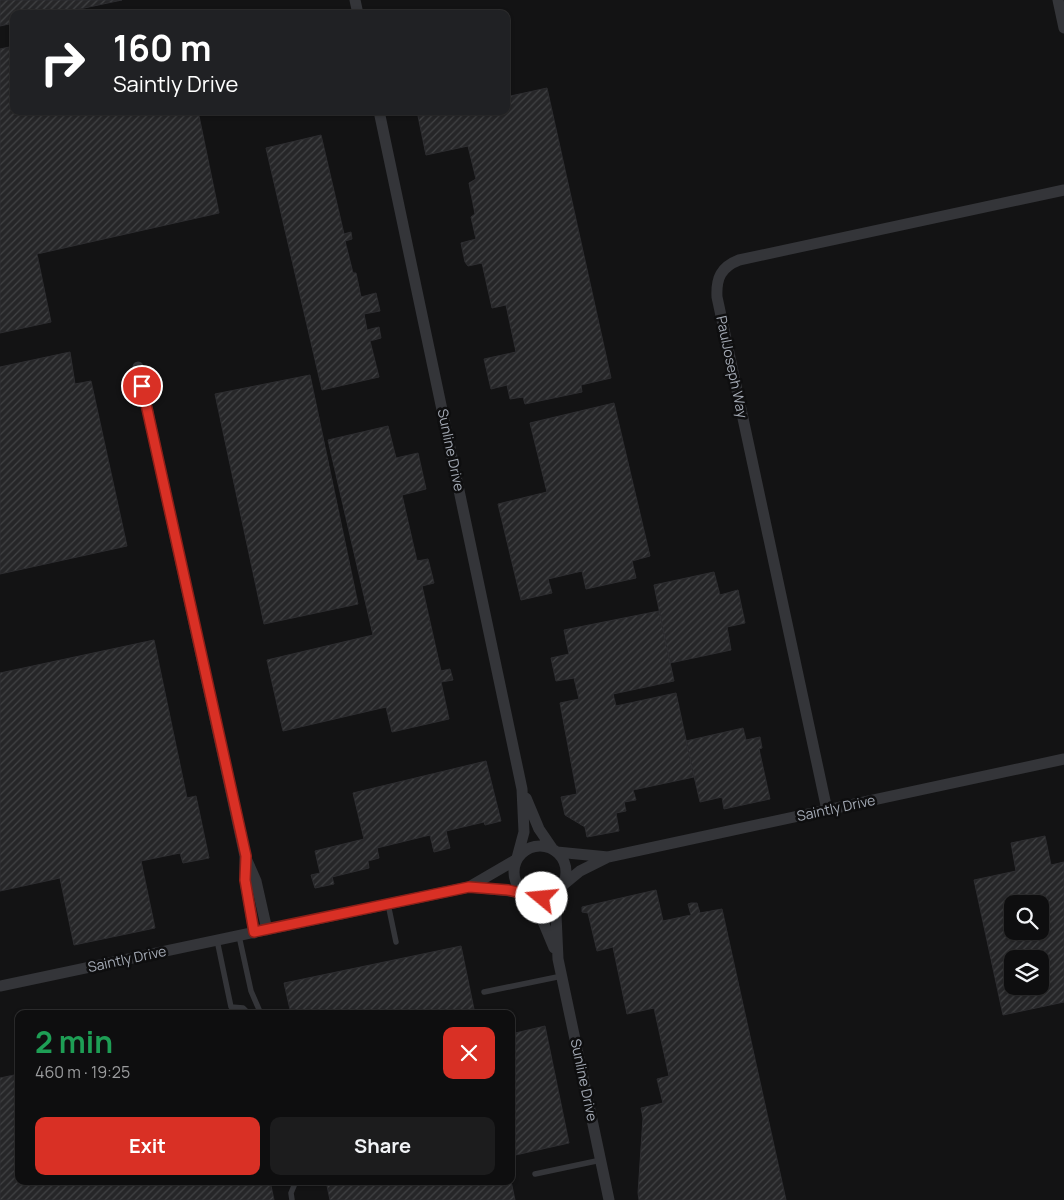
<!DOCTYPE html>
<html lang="en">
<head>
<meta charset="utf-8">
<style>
  body { margin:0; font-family:Manrope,sans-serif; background:#1c1c1d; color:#f1f3f6; height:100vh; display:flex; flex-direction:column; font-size:19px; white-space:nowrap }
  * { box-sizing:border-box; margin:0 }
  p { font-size:16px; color:#9b9c9e }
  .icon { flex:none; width:28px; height:28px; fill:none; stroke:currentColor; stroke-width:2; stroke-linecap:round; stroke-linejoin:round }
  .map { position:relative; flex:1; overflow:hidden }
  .sheet { position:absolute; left:15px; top:1010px; width:500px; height:175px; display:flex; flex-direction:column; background:#0e0e0f; border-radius:10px; box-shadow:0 1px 4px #0004,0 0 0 1px #2e2e2f }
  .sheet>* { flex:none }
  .hud { position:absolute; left:10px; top:10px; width:500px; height:105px; border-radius:10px; box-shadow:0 1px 4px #0004,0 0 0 1px #2e2e2f; background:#202124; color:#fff; overflow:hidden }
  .tools { position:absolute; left:1004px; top:895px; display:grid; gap:10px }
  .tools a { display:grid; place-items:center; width:45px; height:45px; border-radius:10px; background:#0e0e0f; box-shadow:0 1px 4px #0004,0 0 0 1px #2e2e2f; font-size:25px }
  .pin { position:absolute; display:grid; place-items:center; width:42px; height:42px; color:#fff; margin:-21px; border:2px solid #fff; border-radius:50%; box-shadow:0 1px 5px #0007 }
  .me { position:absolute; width:55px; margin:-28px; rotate:287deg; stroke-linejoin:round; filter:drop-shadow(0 0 4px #0008) }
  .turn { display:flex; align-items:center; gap:18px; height:105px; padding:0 20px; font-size:22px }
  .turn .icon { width:65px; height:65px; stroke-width:2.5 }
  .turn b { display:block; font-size:35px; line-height:42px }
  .round { display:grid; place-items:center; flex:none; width:52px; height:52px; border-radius:10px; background:#1c1c1d }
  .overview { display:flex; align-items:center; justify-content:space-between; height:85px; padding:0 20px }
  h1 { font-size:30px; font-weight:700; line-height:38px; color:#1e9e55 }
  .primary-button { display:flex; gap:10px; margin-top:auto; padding:10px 20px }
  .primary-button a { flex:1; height:58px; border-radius:10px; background:#d93025; color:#fff; font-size:20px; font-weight:700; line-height:58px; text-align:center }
  .primary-button a+a { background:#1c1c1d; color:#f1f3f6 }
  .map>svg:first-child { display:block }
  .building { fill:url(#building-hatch); stroke:#2d2d30; fill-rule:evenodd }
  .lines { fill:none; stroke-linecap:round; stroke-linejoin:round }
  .lane { stroke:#343539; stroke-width:5.5 }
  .street { stroke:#343539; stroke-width:11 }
  .route-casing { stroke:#8d1f18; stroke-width:12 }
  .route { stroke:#d93025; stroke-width:9 }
  .labels { text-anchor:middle; stroke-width:5; stroke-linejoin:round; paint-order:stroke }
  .street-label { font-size:14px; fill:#a4aab5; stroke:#0e0e0f }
</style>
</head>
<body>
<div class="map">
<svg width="1064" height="1200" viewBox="0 0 1064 1200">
  <defs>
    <pattern id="building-hatch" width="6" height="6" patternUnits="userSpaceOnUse" patternTransform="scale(1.25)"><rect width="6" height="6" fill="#262628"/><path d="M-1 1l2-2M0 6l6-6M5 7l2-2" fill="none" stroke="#424345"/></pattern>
  </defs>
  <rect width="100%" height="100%" fill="#131314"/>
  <!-- building -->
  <path class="building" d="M0 0H122L56 14H14V23L0 26Z
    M14 46V111H198L219 213 37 254 51 322 0 333V49Z
    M547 88 611 378 581 385 582 392 525 404 523 397 510 399 507 385 491 389 484 359 516 352 506 305 492 308 482 263 468 266 465 262 461 243 476 239 471 217 475 214 469 183 476 179 468 146 426 155 417 111H506V97Z
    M321 135 344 234 351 232 352 239 345 241 353 273H356L361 297 376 293 380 311 364 314 367 330 379 327 381 338 370 341 379 377 322 390 266 148Z
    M70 352 75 384 91 381 127 546 0 574V367Z
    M310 375 358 604 264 624 215 394Z
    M614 403 650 556 632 561 636 578 586 589 582 571 548 579 552 593 521 600 498 504 547 492 530 423Z
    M388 426 396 458 418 453 426 489 402 495 417 561 428 559 434 583 422 586 441 671 450 669 453 680 441 682 449 719 392 732 386 707 283 731 267 660 373 635 328 440Z
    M714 572 720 595 738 590 745 623 727 627 731 650 670 663 654 585Z
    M659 611 674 681 613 694 616 706 676 693 694 777 633 790 636 800 624 802 626 811 616 813 619 831 587 837 585 827 565 815 561 797 577 794 560 703 579 699 574 678 556 681 551 658 569 654 564 630Z
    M154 640 187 798 196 796 209 858 183 863 180 853 141 861 155 928 74 945 60 878 0 891V673Z
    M743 728 746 740 760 737 762 748 759 749 770 799 724 809 722 797 700 802 686 741Z
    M486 761 501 821 485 825 484 822 446 831 450 848 434 852 430 835 377 848 379 858 368 861 369 868 332 877 334 884 315 888 311 875 320 873 315 851 364 839 353 793Z
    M1045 836 1051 865 1064 862V1002L1003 1015 974 880 1016 871 1011 843ZM1012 904H1040V931H1012ZM1012 959H1040V986H1012Z
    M656 890 663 921 691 915 688 904 691 903H697L700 913 722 909 786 1200H639L638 1193 643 1118 641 1108 663 1103 657 1079 669 1076 654 1008 627 1014 613 947 597 951 588 913 582 912V907Z
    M461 946 475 1014H291L284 983Z
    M545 1026 569 1143 511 1156V1034Z
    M19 1074V1181H270L274 1200H0V1078Z
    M326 1181H511L515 1200H330Z"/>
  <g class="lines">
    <!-- lane -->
    <path class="lane" d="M388 904 396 942
      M239 936 251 991 261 1014
      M217 940 231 1007 243 1008 249 1014
      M484 992 562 976
      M535 1174 601 1160
      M292 1200 291 1193 296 1181"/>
    <!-- street -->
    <path class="street" d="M355 0 358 14
      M1058 0 1064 28
      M379 111 522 789 524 832 517 858
      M138 367 245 856 256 881 267 930
      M526 798 539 829 552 848
      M827 810 717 297C716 278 721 267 739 260L1064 190
      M514 872a26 26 0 1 1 52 0a26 26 0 1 1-52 0Z
      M557 852 608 857 1064 759
      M245 857V880L254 933
      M563 885 580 871 606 858
      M469 887 517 859
      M558 892 556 915 558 959 609 1200
      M525 894 539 912 554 948
      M0 986 469 887 522 892"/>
  </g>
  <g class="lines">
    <!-- route casing -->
    <g class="route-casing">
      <path id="route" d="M142 386 246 856 245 880 254 932 469 887 508 890 542 898"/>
    </g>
    <!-- route -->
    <use href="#route" class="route"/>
  </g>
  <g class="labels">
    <!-- street labels -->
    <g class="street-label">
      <text transform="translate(732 367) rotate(78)" y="5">PaulJoseph Way</text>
      <text transform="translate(451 450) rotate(78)" y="5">Sunline Drive</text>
      <text transform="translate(836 808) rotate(-12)" y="5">Saintly Drive</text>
      <text transform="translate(127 959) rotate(-12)" y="5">Saintly Drive</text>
      <text transform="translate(584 1080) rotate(78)" y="5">Sunline Drive</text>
    </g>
  </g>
</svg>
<div class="tools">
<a><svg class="icon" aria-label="search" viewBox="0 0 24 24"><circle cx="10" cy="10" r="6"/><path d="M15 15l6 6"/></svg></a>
<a><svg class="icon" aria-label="layers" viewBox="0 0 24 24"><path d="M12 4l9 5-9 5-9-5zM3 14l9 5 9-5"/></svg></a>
</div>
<div class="pin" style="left:142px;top:386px;background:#d93025"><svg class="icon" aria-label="arrive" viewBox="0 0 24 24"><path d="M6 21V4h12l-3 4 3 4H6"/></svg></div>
<svg class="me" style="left:542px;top:898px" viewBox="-20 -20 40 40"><circle r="19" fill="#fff"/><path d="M0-13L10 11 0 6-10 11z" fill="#d93025"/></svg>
<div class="hud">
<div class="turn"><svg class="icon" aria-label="right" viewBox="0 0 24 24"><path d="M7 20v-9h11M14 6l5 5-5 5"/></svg><div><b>160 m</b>Saintly Drive</div></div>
</div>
<section class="sheet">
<div class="overview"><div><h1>2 min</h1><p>460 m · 19:25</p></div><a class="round" style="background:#d93025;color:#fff"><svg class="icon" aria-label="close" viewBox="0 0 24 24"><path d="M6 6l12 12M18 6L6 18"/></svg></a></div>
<div class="primary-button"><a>Exit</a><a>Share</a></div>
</section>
</div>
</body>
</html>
